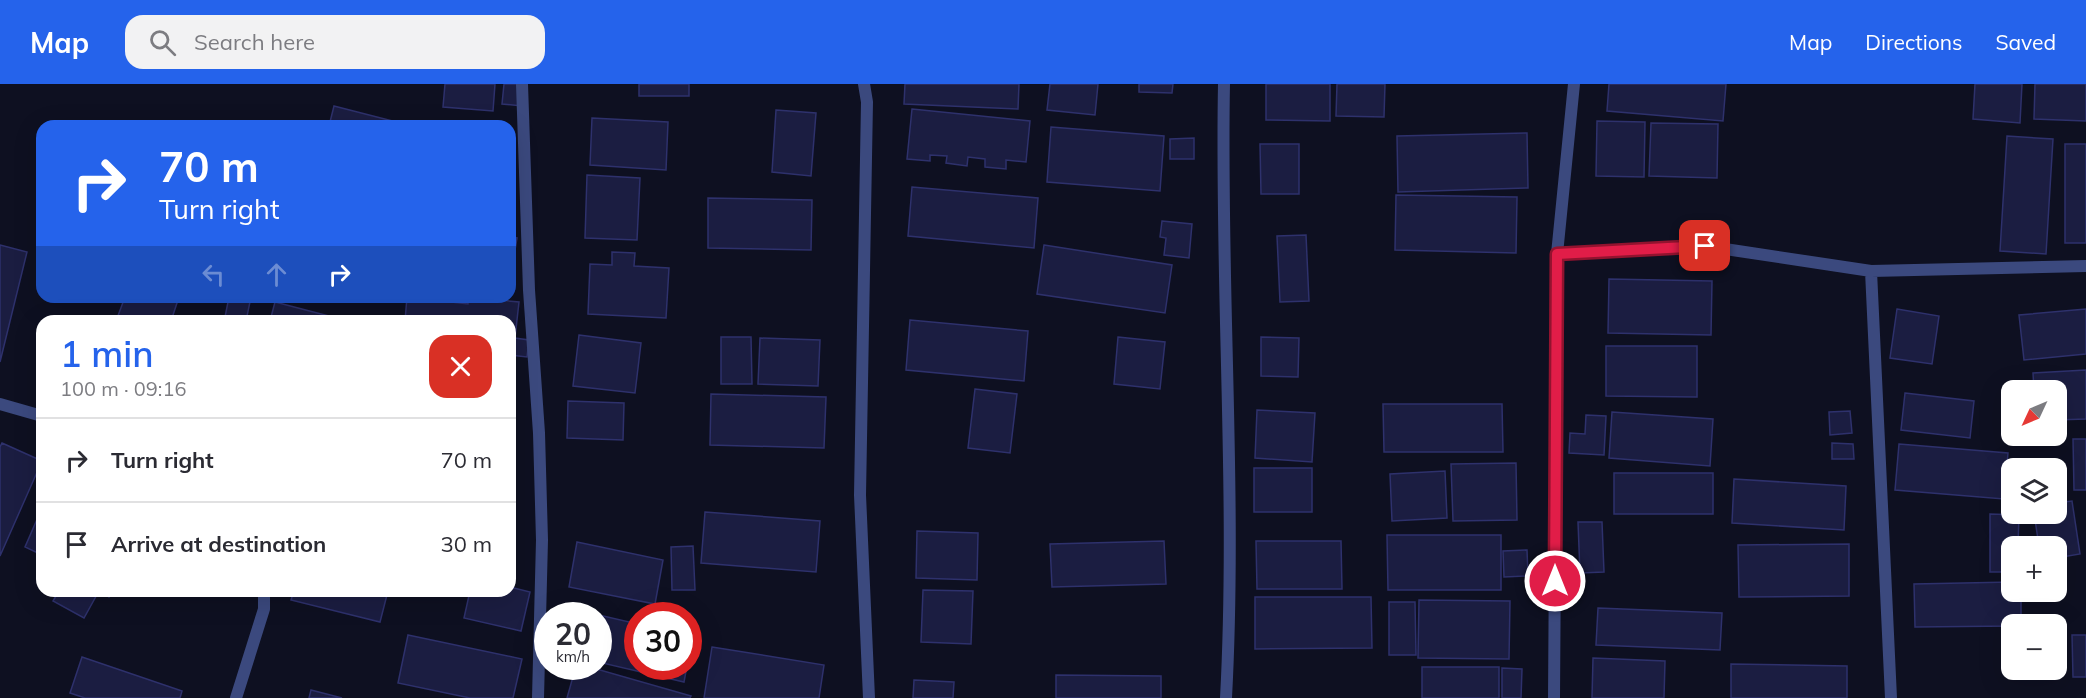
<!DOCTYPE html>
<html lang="en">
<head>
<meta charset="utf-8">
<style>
  body { margin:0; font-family:Mulish,sans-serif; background:#f2f2f3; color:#2b2b33; height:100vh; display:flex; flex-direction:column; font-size:22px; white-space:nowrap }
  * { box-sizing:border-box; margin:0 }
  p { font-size:20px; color:#7c7c81 }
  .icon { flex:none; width:33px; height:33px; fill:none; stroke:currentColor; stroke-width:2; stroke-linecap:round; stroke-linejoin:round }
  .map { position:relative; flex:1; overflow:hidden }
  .sheet { position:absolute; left:36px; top:231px; width:480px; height:282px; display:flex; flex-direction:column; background:#fff; border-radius:18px; box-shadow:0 6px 24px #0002 }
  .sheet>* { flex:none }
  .guide { position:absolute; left:36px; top:36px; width:480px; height:183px; border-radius:18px; box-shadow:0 6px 24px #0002; background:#2563eb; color:#fff; overflow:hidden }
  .needle { width:39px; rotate:226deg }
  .buttons { position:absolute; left:2001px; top:296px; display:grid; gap:12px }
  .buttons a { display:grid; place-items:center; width:66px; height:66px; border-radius:12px; background:#fff; box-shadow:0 6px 24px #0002; font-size:30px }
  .speed { position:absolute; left:534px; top:518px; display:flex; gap:12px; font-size:30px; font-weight:700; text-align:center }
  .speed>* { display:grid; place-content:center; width:78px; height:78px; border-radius:50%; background:#fff; box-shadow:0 6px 24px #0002; line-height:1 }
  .speed small { font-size:15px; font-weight:400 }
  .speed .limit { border:9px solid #d22; background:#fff; color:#111 }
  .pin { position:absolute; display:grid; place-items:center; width:51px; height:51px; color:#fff; margin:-26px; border-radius:12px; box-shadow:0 3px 9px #0006 }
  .me { position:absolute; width:66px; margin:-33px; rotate:0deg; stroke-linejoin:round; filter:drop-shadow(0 0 4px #0008) }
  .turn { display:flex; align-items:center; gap:21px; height:126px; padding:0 24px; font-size:27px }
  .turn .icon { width:78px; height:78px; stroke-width:2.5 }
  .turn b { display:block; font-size:42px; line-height:51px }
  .lanes { display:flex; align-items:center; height:57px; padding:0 24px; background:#0003; justify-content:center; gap:30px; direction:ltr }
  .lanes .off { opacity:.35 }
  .round { display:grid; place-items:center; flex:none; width:63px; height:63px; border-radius:18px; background:#f2f2f3 }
  .headline { display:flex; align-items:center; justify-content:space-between; height:102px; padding:0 24px }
  h1 { font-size:36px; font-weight:600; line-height:45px; color:#2563eb }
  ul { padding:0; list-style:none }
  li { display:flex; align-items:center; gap:18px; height:84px; padding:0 24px; border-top:2px solid #e1e1e2 }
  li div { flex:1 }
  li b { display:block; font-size:22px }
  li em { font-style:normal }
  header { display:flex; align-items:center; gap:36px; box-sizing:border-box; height:84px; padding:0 30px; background:#2563eb; color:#fff }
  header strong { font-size:28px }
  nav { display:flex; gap:33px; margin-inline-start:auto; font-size:21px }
  .search { width:420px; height:54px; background:#f2f2f3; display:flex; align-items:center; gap:15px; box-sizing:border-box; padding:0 21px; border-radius:18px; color:#7c7c81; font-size:22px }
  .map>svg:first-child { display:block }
  .building { fill:#1b1d41; stroke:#2e316c; stroke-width:1.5 }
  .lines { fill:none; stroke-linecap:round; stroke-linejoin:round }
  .minor { stroke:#3b497e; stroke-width:12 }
  .route-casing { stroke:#92132f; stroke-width:15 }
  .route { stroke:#e11d48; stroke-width:10 }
</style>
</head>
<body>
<header>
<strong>Map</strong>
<div class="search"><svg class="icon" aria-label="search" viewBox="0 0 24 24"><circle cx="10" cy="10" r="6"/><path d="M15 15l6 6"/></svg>Search here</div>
<nav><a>Map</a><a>Directions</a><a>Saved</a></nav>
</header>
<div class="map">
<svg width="2086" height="614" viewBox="0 0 2086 614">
  <rect width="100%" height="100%" fill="#0e1021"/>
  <!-- building -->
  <path class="building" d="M445 0H495L493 27 443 23Z
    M504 0H523L522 22 502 20Z
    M639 0H689V12H639Z
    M905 0H1019L1018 25 904 20Z
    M1050 0H1098L1095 31 1047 26Z
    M1139 0H1173L1172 9 1139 8Z
    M1266 0H1330V37L1266 36Z
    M1337 0H1385L1384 33 1336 32Z
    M1609 0H1726L1723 37 1607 27Z
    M1975 0H2022L2020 39 1973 35Z
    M2035 0H2086V37L2034 35Z
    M334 22 412 42H329Z
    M912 25 1030 37 1026 78 1006 76V85L985 83V75L968 73 967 82 946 79 947 72 930 71V77L907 75Z
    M776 26 816 29 811 92 772 88Z
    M592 34 668 38 666 86 590 81Z
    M1597 37 1645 38 1644 93 1596 92Z
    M1651 39 1718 40 1717 94 1649 92Z
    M1051 43 1164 52 1160 107 1047 98Z
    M1527 49 1528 104 1398 108 1397 52Z
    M2007 52 2053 55 2046 170 2000 167Z
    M1194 54V75H1170V55Z
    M1260 60H1299V110H1261Z
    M2065 60H2086V159H2065Z
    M587 91 640 94 637 156 585 154Z
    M912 103 1038 114 1034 164 908 152Z
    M1396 111 1517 113 1516 169 1395 166Z
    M708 114 812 116 811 166 708 164Z
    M1162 137 1192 140 1189 174 1164 171 1166 154 1160 153Z
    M1306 151 1309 217 1280 218 1277 152Z
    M510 153 517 154 513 178H510Z
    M0 161 27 168 0 278Z
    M1044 161 1172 181 1165 229 1037 210Z
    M612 168 635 169 634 182 669 184 666 234 588 230 590 180 612 181Z
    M1609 195 1712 197 1711 251 1608 249Z
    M125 213H179L171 237H116Z
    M229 213H251L246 237 225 233Z
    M407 213 468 220 469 213 519 218 515 254 529 256 527 273 510 271V237H405Z
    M275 218 348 237H270Z
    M1897 225 1939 232 1932 280 1890 274Z
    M2086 225V270L2024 276 2019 231Z
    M910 236 1028 247 1024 297 906 286Z
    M579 251 641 259 635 309 573 302Z
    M721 253H751L752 300H721Z
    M1118 253 1165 258 1160 305 1114 300Z
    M1261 253 1299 254 1298 293 1261 292Z
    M760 254 820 256 818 302 758 300Z
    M1606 262H1697V313L1606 312Z
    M2086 286V335L2056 336V306H2034L2033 289Z
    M975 305 1017 310 1010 369 968 364Z
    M1905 309 1974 317 1970 354 1901 346Z
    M711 310 826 313 824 364 710 361Z
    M568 317 624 319 623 356 567 354Z
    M1383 320H1502L1503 368H1384Z
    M1257 326 1315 329 1312 378 1255 374Z
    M1850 327 1852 349 1830 351 1829 328Z
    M1612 328 1713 335 1710 382 1609 374Z
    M1586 331 1606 332 1604 371 1569 369 1570 349 1585 350Z
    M2073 355H2086V406H2074Z
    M2 359 42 377 0 472V363Z
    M1832 359 1853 360 1854 375H1832Z
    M1899 360 2008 369 2004 415 1895 406Z
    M1516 379 1517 436 1453 437 1451 380Z
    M1254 384H1312V428H1254Z
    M1445 387 1447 434 1392 437 1390 390Z
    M1614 389H1713V430H1614Z
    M1734 395 1846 402 1844 446 1732 439Z
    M2072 417 2080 470 2056 474V462H2039L2034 429H2056V419Z
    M42 424V471L25 463Z
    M705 428 820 437 816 488 701 479Z
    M1990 430 2019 431 2018 462H2012V488H1990Z
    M1578 438H1602L1604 488 1580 489Z
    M917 447 978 449 977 496 916 494Z
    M1387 451H1501V506H1388Z
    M1164 457 1166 500 1052 503 1050 460Z
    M1256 457H1341L1342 505H1257Z
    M577 458 663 476 655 520 569 503Z
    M1849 460V512L1739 513 1738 461Z
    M693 462 695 506H672L671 463Z
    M1527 466 1528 492 1504 493 1503 467Z
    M2012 498V507H2021V540H2012V542L1915 543 1914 500Z
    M510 503 530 508 521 547 464 534 470 507H510Z
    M923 506 973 507 971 560 921 558Z
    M59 507H112L109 513 99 507 84 534 53 517Z
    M294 507H388L380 538 291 516Z
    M1255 513H1371L1372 564 1255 565Z
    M1419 516 1510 517 1509 575 1418 574Z
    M1389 518H1415L1416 571H1389Z
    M1598 524 1722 529 1720 566 1596 561Z
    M586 528 638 540V582H687L684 598 598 578V531H586Z
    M408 551 522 575 513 614H470L398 599Z
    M2072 551H2086V593H2073Z
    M712 563 824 581 819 614H704Z
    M82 573 182 607 180 614H85L70 609Z
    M1593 574 1665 577 1664 614H1592Z
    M1731 580 1847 582V614H1731Z
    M576 582H586L691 612 690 614H567Z
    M1422 583H1499V614H1422Z
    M1502 584 1522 585 1521 614H1502Z
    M1056 591 1161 592V614H1056Z
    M914 596 954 598 953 614H913Z
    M311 606 342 614H309Z"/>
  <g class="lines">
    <!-- minor -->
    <path class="minor" d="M522 0 529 206 539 349 542 456 538 614
      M864 0 867 18 860 411 869 614
      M1224 0C1220 205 1237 409 1226 614
      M1557 170 1705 162 1871 187 2086 182
      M1871 187 1891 614
      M0 320 42 332
      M236 614 264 525V507
      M1554 614 1557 170 1574 0"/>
  </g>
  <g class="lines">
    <!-- route casing -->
    <g class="route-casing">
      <path id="route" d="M1555 497 1557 170 1705 162"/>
    </g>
    <!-- route -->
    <use href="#route" class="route"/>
  </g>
</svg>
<div class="buttons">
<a><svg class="needle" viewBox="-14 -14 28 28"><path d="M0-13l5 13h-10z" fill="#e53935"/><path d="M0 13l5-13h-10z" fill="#7c7c81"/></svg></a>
<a><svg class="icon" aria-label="layers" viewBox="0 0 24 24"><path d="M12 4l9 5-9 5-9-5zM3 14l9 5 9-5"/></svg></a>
<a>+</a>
<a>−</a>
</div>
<div class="speed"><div>20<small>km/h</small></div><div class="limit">30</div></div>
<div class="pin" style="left:1705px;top:162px;background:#d93025"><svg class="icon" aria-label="arrive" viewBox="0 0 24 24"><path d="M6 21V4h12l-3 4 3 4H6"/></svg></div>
<svg class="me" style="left:1555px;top:497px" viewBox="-20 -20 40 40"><circle r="17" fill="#e11d48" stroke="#fff" stroke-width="3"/><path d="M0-11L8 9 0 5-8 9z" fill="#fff"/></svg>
<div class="guide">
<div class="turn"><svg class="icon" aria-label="right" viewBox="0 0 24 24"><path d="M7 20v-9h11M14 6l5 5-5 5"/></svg><div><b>70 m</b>Turn right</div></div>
<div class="lanes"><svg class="icon off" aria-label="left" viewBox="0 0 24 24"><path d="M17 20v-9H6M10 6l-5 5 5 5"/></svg><svg class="icon off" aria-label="ahead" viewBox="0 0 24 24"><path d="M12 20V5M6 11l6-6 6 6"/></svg><svg class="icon" aria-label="right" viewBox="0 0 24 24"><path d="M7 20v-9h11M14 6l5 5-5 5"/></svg></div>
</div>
<section class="sheet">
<div class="headline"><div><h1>1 min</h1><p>100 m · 09:16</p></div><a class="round" style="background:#d93025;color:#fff"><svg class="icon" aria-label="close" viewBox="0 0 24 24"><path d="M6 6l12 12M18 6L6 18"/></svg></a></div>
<ul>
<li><svg class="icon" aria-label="right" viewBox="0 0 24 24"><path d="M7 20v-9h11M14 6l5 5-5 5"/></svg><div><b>Turn right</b></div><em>70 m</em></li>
<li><svg class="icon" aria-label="arrive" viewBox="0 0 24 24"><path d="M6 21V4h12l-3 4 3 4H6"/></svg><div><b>Arrive at destination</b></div><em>30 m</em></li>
</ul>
</section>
</div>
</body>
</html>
